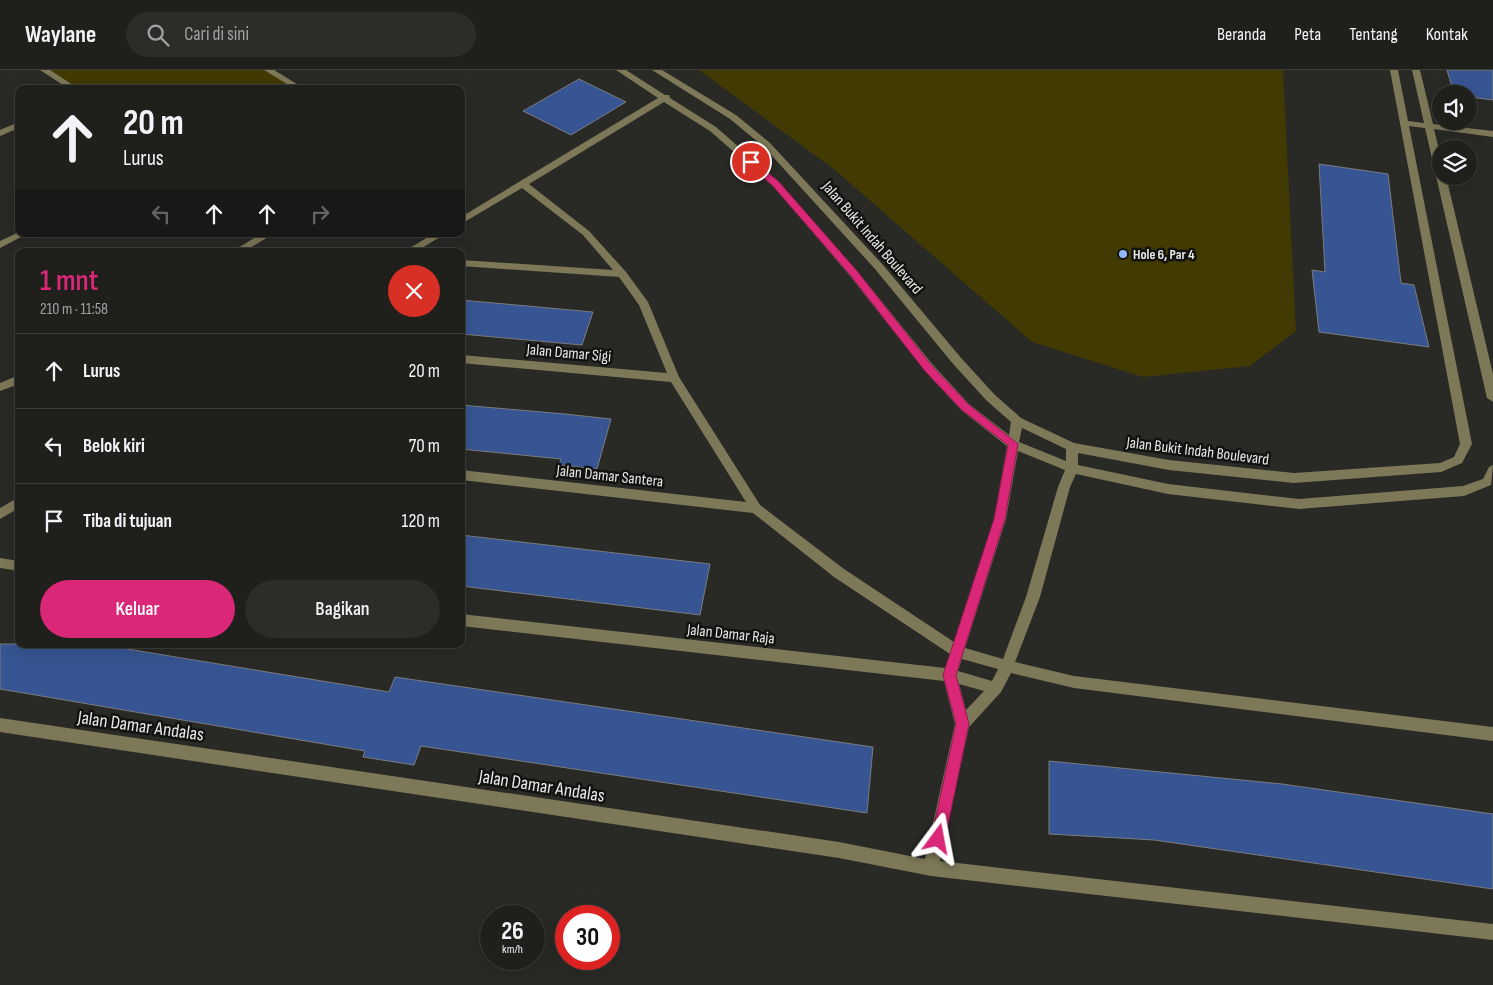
<!DOCTYPE html>
<html lang="id">
<head>
<meta charset="utf-8">
<style>
  body { margin:0; font-family:"Sofia Sans Condensed",sans-serif; background:#2c2c29; color:#f1f3f6; height:100vh; display:flex; flex-direction:column; font-size:19px; white-space:nowrap }
  * { box-sizing:border-box; margin:0 }
  p { font-size:16px; color:#a1a2a3 }
  .icon { flex:none; width:28px; height:28px; fill:none; stroke:currentColor; stroke-width:2; stroke-linecap:round; stroke-linejoin:round }
  .map { position:relative; flex:1; overflow:hidden }
  .sheet { position:absolute; left:15px; top:178px; width:450px; height:400px; display:flex; flex-direction:column; background:#1f1f1c; border-radius:10px; box-shadow:0 5px 20px #0002,0 0 0 1px #3c3d3b }
  .sheet>* { flex:none }
  .guide { position:absolute; left:15px; top:15px; width:450px; height:152px; border-radius:10px; box-shadow:0 5px 20px #0002,0 0 0 1px #3c3d3b; background:#1f1f1c; color:#f1f3f6; overflow:hidden }
  .controls { position:absolute; left:1432px; top:15px; display:grid; gap:10px }
  .controls a { display:grid; place-items:center; width:45px; height:45px; border-radius:50%; background:#1f1f1c; box-shadow:0 5px 20px #0002,0 0 0 1px #3c3d3b; font-size:25px }
  .speed { position:absolute; left:480px; top:835px; display:flex; gap:10px; font-size:25px; font-weight:700; text-align:center }
  .speed>* { display:grid; place-content:center; width:65px; height:65px; border-radius:50%; background:#1f1f1c; box-shadow:0 5px 20px #0002,0 0 0 1px #3c3d3b; line-height:1 }
  .speed small { font-size:12px; font-weight:400 }
  .speed .limit { border:8px solid #d22; background:#fff; color:#111 }
  .pin { position:absolute; display:grid; place-items:center; width:42px; height:42px; color:#fff; margin:-21px; border:2px solid #fff; border-radius:50%; box-shadow:0 1px 5px #0007 }
  .me { position:absolute; width:55px; margin:-28px; rotate:13deg; stroke-linejoin:round; filter:drop-shadow(0 0 4px #0008) }
  .turn { display:flex; align-items:center; gap:18px; height:105px; padding:0 25px; font-size:22px }
  .turn .icon { width:65px; height:65px; stroke-width:2.5 }
  .turn b { display:block; font-size:35px; line-height:42px }
  .lanes { display:flex; align-items:center; height:48px; padding:0 25px; background:#0003; justify-content:center; gap:25px; direction:ltr }
  .lanes .off { opacity:.35 }
  .round { display:grid; place-items:center; flex:none; width:52px; height:52px; border-radius:26px; background:#2c2c29 }
  .overview { display:flex; align-items:center; justify-content:space-between; height:85px; padding:0 25px }
  h1 { font-size:30px; font-weight:600; line-height:38px; color:#db2777 }
  .primary-button { display:flex; gap:10px; margin-top:auto; padding:10px 25px }
  .primary-button a { flex:1; height:58px; border-radius:30px; background:#db2777; color:#fff; font-size:20px; font-weight:600; line-height:58px; text-align:center }
  .primary-button a+a { background:#2c2c29; color:#f1f3f6 }
  ul { padding:0; list-style:none }
  li { display:flex; align-items:center; gap:15px; height:75px; padding:0 25px; border-top:1px solid #3c3d3b }
  li div { flex:1 }
  li b { display:block; font-size:19px }
  li em { font-style:normal }
  header { display:flex; align-items:center; gap:30px; box-sizing:border-box; height:70px; padding:0 25px; background:#1f1f1c; border-bottom:1px solid #3c3d3b }
  header strong { font-size:24px }
  nav { display:flex; gap:28px; margin-inline-start:auto; font-size:18px }
  .search { width:350px; height:45px; background:#2c2c29; display:flex; align-items:center; gap:12px; box-sizing:border-box; padding:0 18px; border-radius:28px; color:#a1a2a3; font-size:19px }
  .map>svg:first-child { display:block }
  .green { fill:#423a03 }
  .building { fill:#375592; stroke:#7a7b7e }
  .lines { fill:none; stroke-linecap:round; stroke-linejoin:round }
  .minor { fill:#7d7857; fill-rule:evenodd }
  .route { fill:#db2777; stroke:#8e194d }
  .poi-dot { fill:#93b7fd; stroke:#121210; stroke-width:2 }
  .labels { text-anchor:middle; stroke-width:5; stroke-linejoin:round; paint-order:stroke }
  .far-poi-label { font-size:14px; font-weight:bold; fill:#eae9e8; stroke:#121210; text-anchor:start }
  .street-label { font-size:16px; fill:#eae9e8; stroke:#121210 }
  .near-street-label { font-size:19px; fill:#eae9e8; stroke:#121210 }
</style>
</head>
<body>
<header>
<strong>Waylane</strong>
<div class="search"><svg class="icon" aria-label="search" viewBox="0 0 24 24"><circle cx="10" cy="10" r="6"/><path d="M15 15l6 6"/></svg>Cari di sini</div>
<nav><a>Beranda</a><a>Peta</a><a>Tentang</a><a>Kontak</a></nav>
</header>
<div class="map">
<svg width="1493" height="915" viewBox="0 0 1493 915">
  <rect width="100%" height="100%" fill="#292926"/>
  <!-- green -->
  <path class="green" d="M46 0H267L300 19H78Z
    M699 0H1283L1296 261 1250 296 1143 307 1032 272 835 100Z"/>
  <!-- building -->
  <path class="building" d="M1447 0H1493V30L1469 27V24H1454Z
    M579 9 626 32 571 65 523 41Z
    M1319 94 1388 104 1401 213 1414 215 1429 277 1319 262 1312 200 1325 202Z
    M461 230 593 242 582 275 461 264Z
    M461 335 565 344 611 349 597 399 559 395 561 389 461 379Z
    M461 465 710 494 700 545 461 516Z
    M0 574H97L389 622 395 607 873 677 867 743 421 676 414 695 363 687 365 681 0 619Z
    M1049 691 1282 714 1493 744V819L1154 770 1049 764Z"/>
  <g class="lines">
    <!-- minor -->
    <path class="minor" d="M40 0H50L79 19H69Z
      M264 0H274L305 19H295Z
      M616 0H626L665 25H669L670 28 716 57 779 112 858 202 933 295 969 334 1009 365 1011 352 987 331 954 295 875 199 764 77 730 49 652 0H662L736 45 770 73 883 195 962 289 995 325 1021 348 1074 373 1169 390 1294 403 1440 393 1454 387 1460 374 1390 0H1398L1408 51 1424 53 1412 0H1420L1433 54 1493 61V67L1434 59 1441 88V106H1446L1493 304V332L1487 328 1425 58 1409 56 1472 374 1462 393 1441 402 1294 413 1169 400 1078 383V395L1168 414 1299 429 1463 416 1483 409 1489 397 1493 395 1491 415 1464 426 1299 439 1168 424 1076 404 1070 417 1040 527 1015 592 1074 606 1493 657V671L1074 618 1011 603 1001 622 969 657 940 791 1493 854V870L931 806 839 788 0 662V648L839 772 925 789 955 654 944 611 461 556V544L945 598 950 584 834 507 753 443 461 410V400L746 432 671 312 461 293V285L667 303 639 235 619 207 461 196V190L613 200 583 165 522 118 461 154V147L658 28ZM664 32 710 61 773 116 850 206 925 301 961 340 1007 376 994 449 954 572 844 499 760 435 679 307 648 232 626 202 589 161 529 114ZM1022 358 1066 379V391L1019 372ZM1018 381 1065 400 1058 417 1026 527 1003 589 965 578 1006 449ZM962 589 998 599 992 611 958 601ZM959 614 984 621 966 640Z
      M19 52V58L0 66V60Z
      M19 162V164H27L0 178V171Z
      M261 164H273L245 181H233Z
      M433 164H445L417 181H405Z
      M19 305V314L0 321V313Z
      M19 427V438L0 449V438Z
      M0 488 19 491V501L0 498Z"/>
  </g>
  <!-- route -->
  <path class="route" d="M748 91H754L779 112 857 201 932 296 969 335 1018 374 1005 449 956 605 969 654 945 769 943 774 938 776 933 774 931 769 956 654 943 605 994 449 1008 375 962 340 925 301 851 206 773 116 748 94Z"/>
  <!-- markers -->
  <circle class="poi-dot" cx="1123" cy="184" r="5"/>
  <g class="labels">
    <!-- far-poi labels -->
    <g class="far-poi-label">
      <text x="1133" y="189">Hole 6, Par 4</text>
    </g>
    <!-- street labels -->
    <g class="street-label">
      <text transform="translate(873 167) rotate(49)" y="6">Jalan Bukit Indah Boulevard</text>
      <text transform="translate(569 282) rotate(5)" y="6">Jalan Damar Sigi</text>
      <text transform="translate(1198 380) rotate(7)" y="6">Jalan Bukit Indah Boulevard</text>
      <text transform="translate(610 405) rotate(6)" y="6">Jalan Damar Santera</text>
      <text transform="translate(731 563) rotate(6)" y="6">Jalan Damar Raja</text>
    </g>
    <!-- near-street labels -->
    <g class="near-street-label">
      <text transform="translate(141 655) rotate(8)" y="7">Jalan Damar Andalas</text>
      <text transform="translate(542 715) rotate(9)" y="7">Jalan Damar Andalas</text>
    </g>
  </g>
</svg>
<div class="controls">
<a><svg class="icon" aria-label="sound" viewBox="0 0 24 24"><path d="M4 9h4l5-4v14l-5-4H4zM17 9q2 3 0 6"/></svg></a>
<a><svg class="icon" aria-label="layers" viewBox="0 0 24 24"><path d="M12 4l9 5-9 5-9-5zM3 14l9 5 9-5"/></svg></a>
</div>
<div class="speed"><div>26<small>km/h</small></div><div class="limit">30</div></div>
<div class="pin" style="left:751px;top:92px;background:#d93025"><svg class="icon" aria-label="arrive" viewBox="0 0 24 24"><path d="M6 21V4h12l-3 4 3 4H6"/></svg></div>
<svg class="me" style="left:938px;top:769px" viewBox="-20 -20 40 40"><path d="M0-17L14 15 0 8-14 15z" fill="#db2777" stroke="#fff" stroke-width="4"/></svg>
<div class="guide">
<div class="turn"><svg class="icon" aria-label="ahead" viewBox="0 0 24 24"><path d="M12 20V5M6 11l6-6 6 6"/></svg><div><b>20 m</b>Lurus</div></div>
<div class="lanes"><svg class="icon off" aria-label="left" viewBox="0 0 24 24"><path d="M17 20v-9H6M10 6l-5 5 5 5"/></svg><svg class="icon" aria-label="ahead" viewBox="0 0 24 24"><path d="M12 20V5M6 11l6-6 6 6"/></svg><svg class="icon" aria-label="ahead" viewBox="0 0 24 24"><path d="M12 20V5M6 11l6-6 6 6"/></svg><svg class="icon off" aria-label="right" viewBox="0 0 24 24"><path d="M7 20v-9h11M14 6l5 5-5 5"/></svg></div>
</div>
<section class="sheet">
<div class="overview"><div><h1>1 mnt</h1><p>210 m · 11:58</p></div><a class="round" style="background:#d93025;color:#fff"><svg class="icon" aria-label="close" viewBox="0 0 24 24"><path d="M6 6l12 12M18 6L6 18"/></svg></a></div>
<ul>
<li><svg class="icon" aria-label="ahead" viewBox="0 0 24 24"><path d="M12 20V5M6 11l6-6 6 6"/></svg><div><b>Lurus</b></div><em>20 m</em></li>
<li><svg class="icon" aria-label="left" viewBox="0 0 24 24"><path d="M17 20v-9H6M10 6l-5 5 5 5"/></svg><div><b>Belok kiri</b></div><em>70 m</em></li>
<li><svg class="icon" aria-label="arrive" viewBox="0 0 24 24"><path d="M6 21V4h12l-3 4 3 4H6"/></svg><div><b>Tiba di tujuan</b></div><em>120 m</em></li>
</ul>
<div class="primary-button"><a>Keluar</a><a>Bagikan</a></div>
</section>
</div>
</body>
</html>
